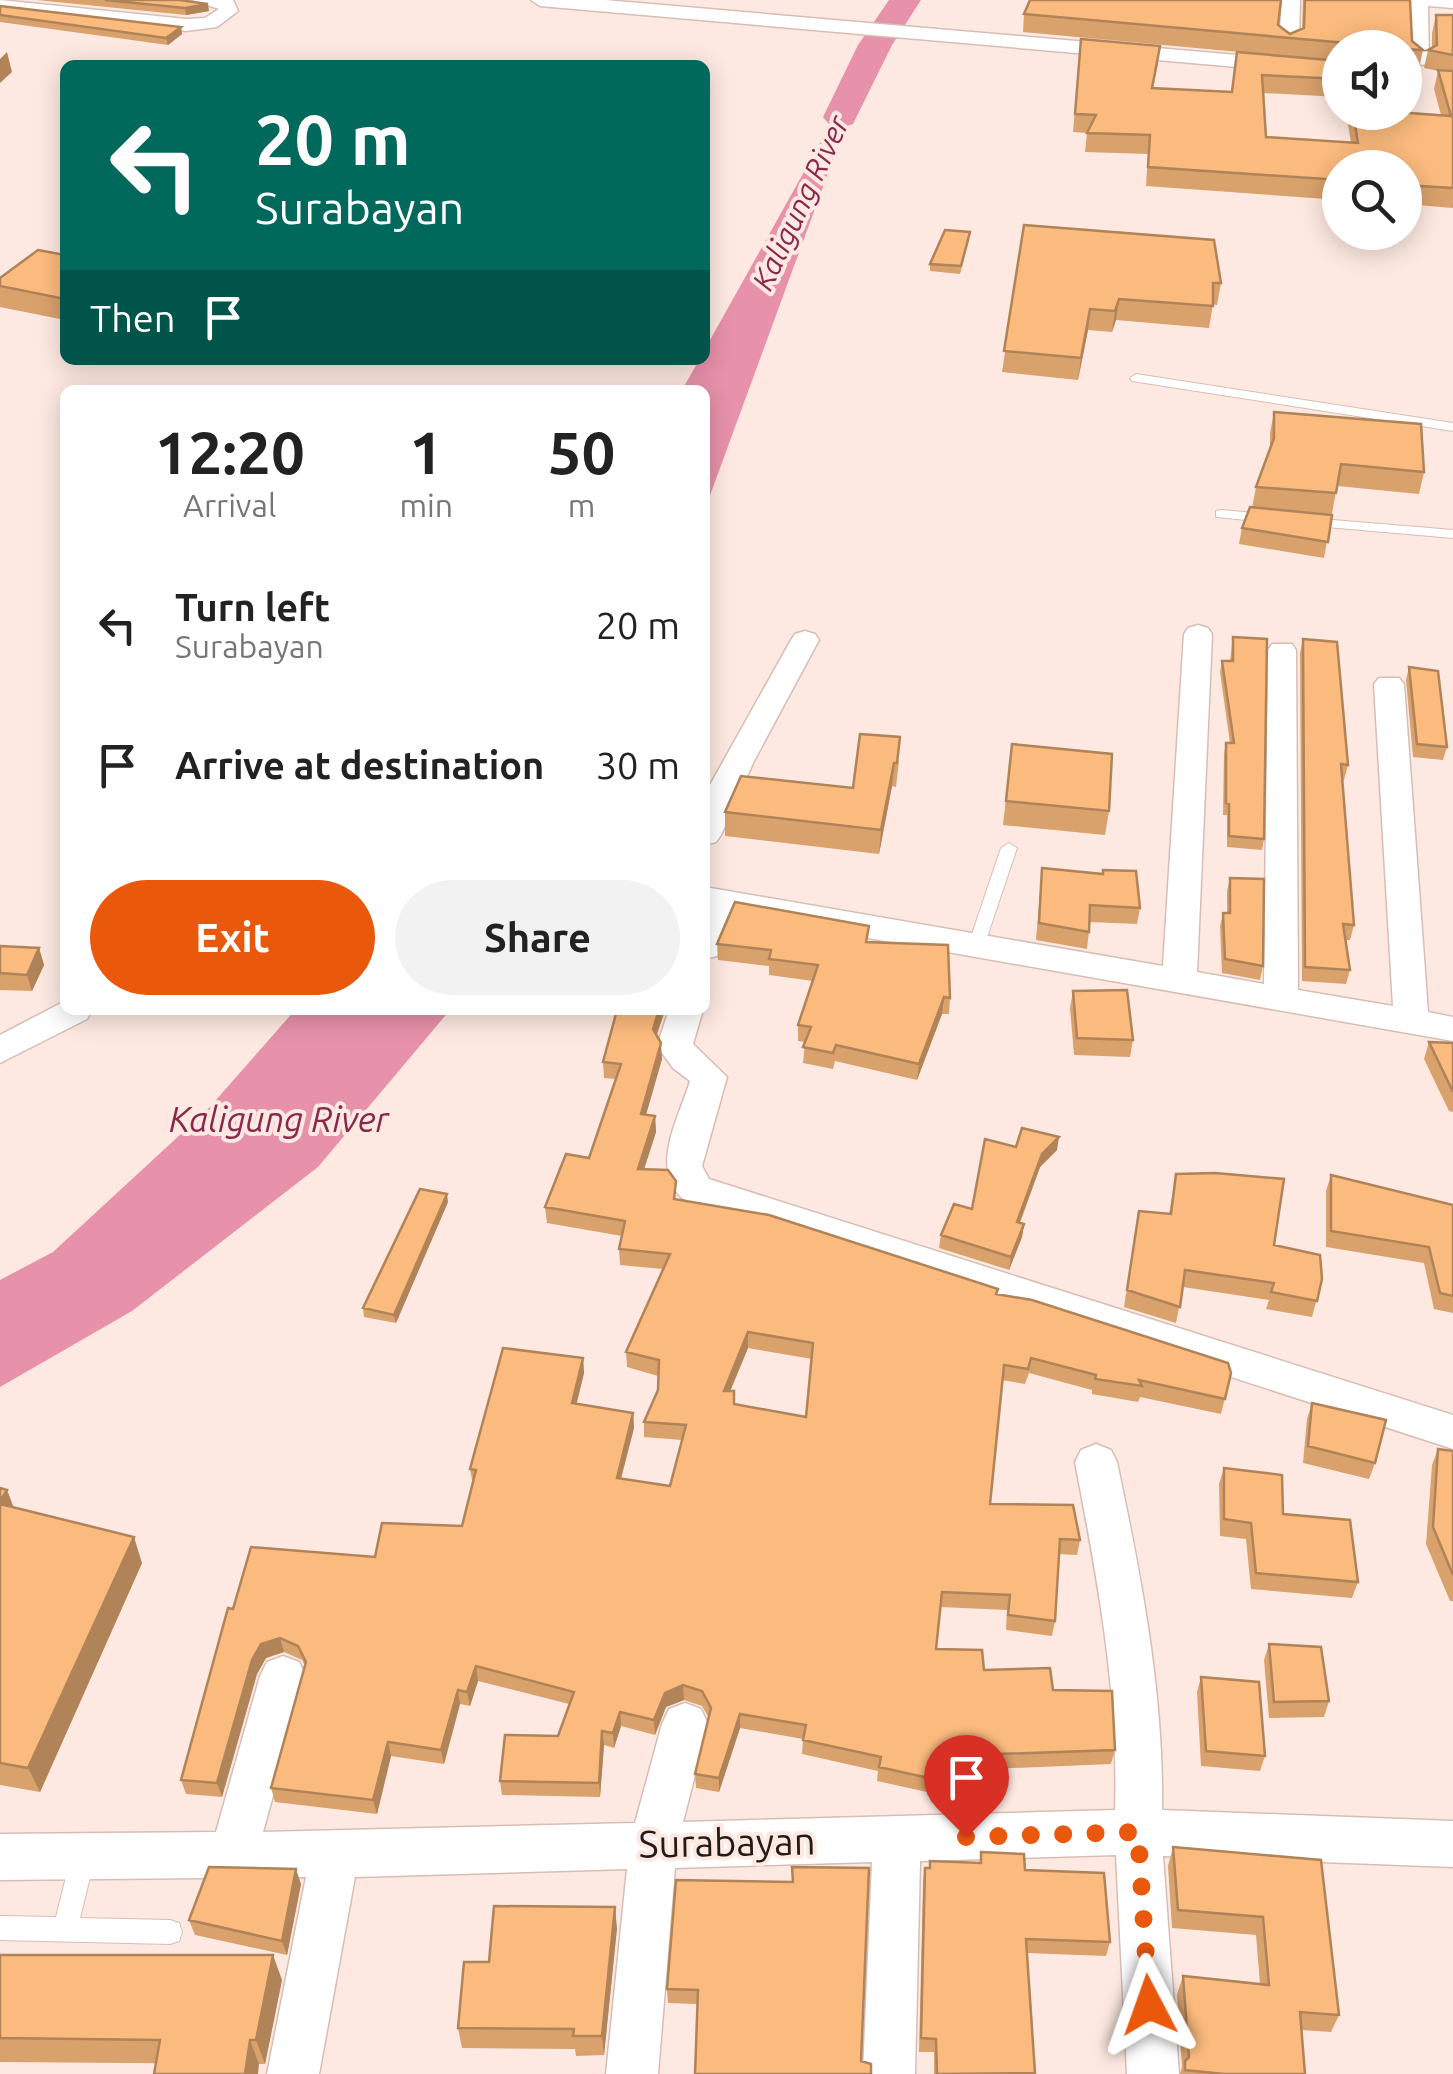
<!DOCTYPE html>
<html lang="en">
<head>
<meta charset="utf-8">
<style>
  body { margin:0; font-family:Ubuntu,sans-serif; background:#f2f2f2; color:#222; height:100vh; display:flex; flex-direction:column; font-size:38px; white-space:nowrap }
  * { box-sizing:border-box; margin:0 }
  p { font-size:32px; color:#767676 }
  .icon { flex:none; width:55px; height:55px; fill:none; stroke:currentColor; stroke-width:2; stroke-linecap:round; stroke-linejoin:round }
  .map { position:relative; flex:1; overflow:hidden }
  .panel { position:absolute; left:60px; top:385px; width:650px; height:630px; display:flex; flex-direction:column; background:#fff; border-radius:15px; box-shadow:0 5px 25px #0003 }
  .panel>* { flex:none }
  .guide { position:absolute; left:60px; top:60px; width:650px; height:305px; border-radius:15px; box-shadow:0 5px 25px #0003; background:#00695c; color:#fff; overflow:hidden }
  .fabs { position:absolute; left:1322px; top:30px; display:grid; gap:20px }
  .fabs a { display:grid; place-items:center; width:100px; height:100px; border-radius:50%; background:#fff; box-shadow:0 5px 25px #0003; font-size:50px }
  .pin { position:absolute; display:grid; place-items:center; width:85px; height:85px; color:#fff; margin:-102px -42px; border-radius:50% 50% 50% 0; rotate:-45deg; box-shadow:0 0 10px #0007 }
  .pin .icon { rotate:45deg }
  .me { position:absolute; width:110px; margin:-55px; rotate:356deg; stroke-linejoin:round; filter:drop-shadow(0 0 8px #0008) }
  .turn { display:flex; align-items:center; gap:35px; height:210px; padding:0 30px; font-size:45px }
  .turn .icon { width:130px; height:130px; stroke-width:2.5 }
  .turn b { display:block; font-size:70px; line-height:85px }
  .then { display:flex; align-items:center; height:95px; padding:0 30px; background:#0003; gap:20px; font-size:38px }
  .eta { display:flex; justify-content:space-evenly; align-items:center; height:170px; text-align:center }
  .eta b { font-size:60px; font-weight:700; line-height:70px }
  .primary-button { display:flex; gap:20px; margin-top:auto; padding:20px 30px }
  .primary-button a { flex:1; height:115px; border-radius:60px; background:#ea580c; color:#fff; font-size:40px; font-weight:700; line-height:115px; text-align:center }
  .primary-button a+a { background:#f2f2f2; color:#222 }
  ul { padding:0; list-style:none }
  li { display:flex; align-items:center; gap:30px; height:140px; padding:0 30px }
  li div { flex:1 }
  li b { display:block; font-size:38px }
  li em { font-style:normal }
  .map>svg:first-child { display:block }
  .water { fill:#e791aa }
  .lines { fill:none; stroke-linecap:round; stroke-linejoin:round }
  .river { fill:#e791aa; fill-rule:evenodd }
  .lane-casing { stroke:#d7beb5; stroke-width:2 }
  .street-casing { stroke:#d7beb5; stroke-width:3 }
  .lane { fill:#fff; fill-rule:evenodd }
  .street { fill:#fff; fill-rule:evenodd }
  .wall { fill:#d9a16c; fill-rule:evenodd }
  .shaded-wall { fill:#b08358 }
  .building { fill:#fcbb7e; stroke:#b08358; stroke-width:2.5; fill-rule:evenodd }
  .route { stroke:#ea580c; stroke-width:18; stroke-dasharray:0 32.4 }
  .labels { text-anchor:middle; stroke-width:8; stroke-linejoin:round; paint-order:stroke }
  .far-water-label { font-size:30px; font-style:italic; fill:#8a274d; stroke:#fde9e1 }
  .water-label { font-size:35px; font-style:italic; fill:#8a274d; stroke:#fde9e1 }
  .near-street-label { font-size:38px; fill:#231a17; stroke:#fde9e1 }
</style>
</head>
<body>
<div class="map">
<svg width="1453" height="2074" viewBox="0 0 1453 2074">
  <rect width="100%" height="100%" fill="#fde9e1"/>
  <!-- water -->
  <path class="water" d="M875 45 705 509V390H682L699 360H705V349Z
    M295 1010H450L318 1167 132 1311 0 1387V1280L53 1252 208 1109Z"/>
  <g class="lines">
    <!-- river -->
    <path class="river" d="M889 0H921L892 45 853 124 841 128 829 124 823 117 858 45Z"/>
    <!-- lane casing -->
    <g class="lane-casing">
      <path id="lane" d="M1136 374 1453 423V431L1132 381 1130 378Z
        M1221 510 1268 514 1275 518 1268 522 1216 517V511Z
        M1309 518 1453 530V538L1304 525V519Z
        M1009 843 1017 848 984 946 982 950H970L968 946 1001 848Z
        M83 1845 91 1849 95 1857 80 1918 170 1920 179 1923 182 1932 179 1941 170 1944 0 1940V1916L56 1917 71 1857 75 1849Z"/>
    </g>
    <!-- street casing -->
    <g class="street-casing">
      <path id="street" d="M0 0 186 19 205 18 219 9 192 0H233L238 11 217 27 186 31 0 9Z
        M531 0H605L1340 64V76L540 6Z
        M1282 0H1300L1299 43 1289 49 1279 43Z
        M1409 0H1453V8L1428 6 1429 63 1422 65 1412 59Z
        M1198 625 1208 628 1212 634 1197 972 1264 984 1268 650 1272 644H1292L1296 650 1298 990 1393 1006 1374 684 1379 678H1399L1404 684 1428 1012 1453 1017V1041L732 914 717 956 705 959V887L1163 966 1184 634 1188 628Z
        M805 631 815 634 819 640 754 761 721 835 716 842 705 845V797L710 785 791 640 795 634Z
        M65 1001V1010H92L87 1019 0 1063V1035Z
        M669 1010H703L693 1044 727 1077 702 1166 709 1179 1453 1415V1449L683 1199C649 1168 679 1118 690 1081L673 1068 657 1046Z
        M1096 1444 1111 1450 1117 1462C1141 1576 1164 1693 1162 1810L1453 1821V1867L1163 1856 1179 2074H1127L1116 1855 920 1861 915 2074H863L872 1862 675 1868 658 2074H606L627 1869 355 1877 319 2074H267L306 1877 0 1880V1834L216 1832 260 1676 267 1662 283 1656 299 1662 306 1676 263 1832 635 1823 662 1724 669 1709 685 1703 701 1709 708 1724 683 1822 1115 1810C1119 1693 1097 1576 1075 1462L1081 1450Z"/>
    </g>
    <!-- lane -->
    <use href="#lane" class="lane"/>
    <!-- street -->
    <use href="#street" class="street"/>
  </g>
  <!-- wall -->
  <path class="wall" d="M37 0H179L209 11 186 15Z
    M1303 0H1410L1412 41 1423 50 1419 68H1405V48H1340V97L1263 93 1266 137 1351 143 1346 112H1396L1441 115 1434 89 1438 71 1424 68 1428 50 1432 47V33L1436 15H1453V208L1405 204V168H1340V200L1146 186 1148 154 1085 152 1087 133 1073 132 1081 39 1158 64 1153 88 1231 92 1237 52 1337 61 1023 32 1024 14 1278 25 1290 34 1302 29Z
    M0 6 181 27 182 34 168 45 0 22Z
    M1024 225 1221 283 1217 305 1213 304 1209 328 1116 320 1112 332 1088 330 1078 380 1002 372Z
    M969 240 960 274 930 271V264Z
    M65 255V320L0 307V278Z
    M1274 412 1424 472 1419 494 1337 486 1324 558 1239 544 1242 528 1252 508 1256 487 1270 449V433Z
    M1233 637 1264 839 1262 850 1227 847V815H1223L1224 754 1226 743H1230L1220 672 1222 661H1230Z
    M1303 639 1348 765 1344 780H1342L1354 925 1350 940H1346L1350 970 1346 984 1302 981 1300 653Z
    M1409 667 1447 747 1443 760 1413 757 1406 680Z
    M1012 744 1109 811 1105 835 1003 825Z
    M899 761 896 787 892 786 879 854 725 836V812L853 788Z
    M1042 868 1140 908 1137 924 1090 922 1087 949 1036 940Z
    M1230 878 1263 966 1260 980 1222 973 1220 926 1223 913H1227V891Z
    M868 942 950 998 949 1014H942L917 1080 835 1061 833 1069 803 1063 805 1042 798 1041V1025L813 981 769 975V966L718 960 717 944Z
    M0 946 39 948 44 965 32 991 0 990Z
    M1073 991 1133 1040 1130 1057 1074 1055 1070 1008Z
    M665 1010 657 1035 662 1059 646 1114 655 1116 656 1132 644 1169 676 1199 997 1294 1231 1373 1221 1414 1140 1397 1138 1402 1092 1394V1390L1029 1373 1025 1384 1002 1380 990 1504 1080 1540 1077 1555 1059 1554 1055 1621 1052 1636 1006 1630 1007 1610 941 1607 936 1649 984 1670 1053 1690 1115 1750 1111 1764 940 1771 936 1794 877 1781 878 1771 802 1754 803 1739 740 1728 719 1792 696 1788 695 1774 709 1718 702 1706 684 1700 666 1707 655 1735 621 1726 614 1748 604 1745 600 1797 502 1795 500 1781 558 1736 569 1704 478 1681 470 1706 460 1704 444 1764 391 1756 377 1814 275 1802 271 1788 305 1666 302 1660 284 1652 266 1658 257 1674 222 1797 186 1794 181 1780 233 1609 462 1526 473 1485 470 1469 583 1358 584 1373 576 1404 633 1413 634 1428 621 1479 670 1486 682 1440 644 1437V1422L658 1390V1376L627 1367 626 1352 663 1269 620 1265 619 1249 622 1236 547 1223 545 1207 589 1158 616 1079 604 1078 603 1062ZM748 1348 812 1359 806 1417 734 1404 730 1391Z
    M1429 1042 1453 1043V1112L1449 1111 1424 1059Z
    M1016 1147 1057 1150 1040 1167 1020 1223 1024 1224 1022 1237 1009 1270 939 1248 941 1235 972 1209Z
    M1176 1174 1322 1279 1312 1317 1266 1309 1269 1300 1183 1287 1176 1323 1124 1307 1139 1211 1169 1214Z
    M1331 1175 1453 1205V1313L1434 1309 1424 1263 1326 1247V1191Z
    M448 1202 396 1323 364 1317 363 1308Z
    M1312 1403 1375 1463 1369 1479 1303 1463 1307 1419Z
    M1438 1449 1453 1451V1601H1450L1426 1544 1432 1465Z
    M1224 1468 1283 1514 1358 1582 1352 1598 1251 1589 1246 1539 1220 1536 1219 1484Z
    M0 1488 14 1507 142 1563 40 1792 0 1785Z
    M1269 1644 1329 1701 1324 1717 1269 1718 1264 1660Z
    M1201 1677 1265 1756 1260 1771 1201 1766 1197 1692Z
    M1173 1847 1321 1860 1339 2015 1331 2032 1301 2030 1305 2074H1180L1182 2067 1177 1994 1183 1976 1260 1984 1256 1935 1172 1928 1168 1866Z
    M981 1852 1025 1870 1110 1942 1106 1956 1027 1953 1035 2074H934V2052H919L923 1883 925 1868H929L930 1861 980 1863Z
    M676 1880 861 2061 697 2004 668 2003 667 1989Z
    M301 1884 287 1955 195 1935 189 1920Z
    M617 1928 604 2055 576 2056 575 2049 462 2048 458 2028Z
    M0 1955 282 1980 265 2064 0 2062Z"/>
  <!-- shaded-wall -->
  <path class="shaded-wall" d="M208 4 209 11 186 15 185 8Z
    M181 27 182 34 168 45 166 38Z
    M7 52 12 72 0 83V59Z
    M1119 299 1116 320 1112 332 1115 311Z
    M1090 309 1088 330 1078 380 1081 358Z
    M894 763 892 786 879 854 881 830Z
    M708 765V782L705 788V771Z
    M39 948 44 965 32 991 27 975Z
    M944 997 942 1014 917 1080 919 1064Z
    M659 1010H665L653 1045V1029Z
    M661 1043 662 1059 642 1129 641 1114Z
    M655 1116 656 1132 639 1185 638 1169Z
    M1059 1137 1057 1150 1040 1167 1015 1235 1017 1222 1042 1154Z
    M447 1194 448 1202 396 1323 394 1315Z
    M1024 1224 1022 1237 1009 1270 1011 1257Z
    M748 1332V1348L724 1406V1391Z
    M583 1358 584 1373 573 1419 572 1403Z
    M633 1413 634 1428 617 1493V1478Z
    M7 1490 17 1516 0 1507V1501Z
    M134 1537 142 1563 40 1792 28 1768Z
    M280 1638 284 1652 266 1658 257 1674 222 1797 217 1783 252 1660 261 1644Z
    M476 1666 478 1681 470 1706 467 1692Z
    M683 1685 684 1700 666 1707 655 1735 654 1720 665 1693Z
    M458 1690 460 1704 444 1764 441 1750Z
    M620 1712 621 1726 614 1748 613 1733Z
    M740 1714V1728L719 1792V1778Z
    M602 1731 604 1745 600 1797 599 1783Z
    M388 1742 391 1756 377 1814 373 1800Z
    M296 1869 301 1884 287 1955 282 1941Z
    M615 1907 617 1928 604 2055 602 2036Z
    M273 1955 282 1980 265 2064 256 2040Z
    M250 2040 259 2064 258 2074H245Z"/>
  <!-- building -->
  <path class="building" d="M105 0H179L208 4 185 8Z
    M1030 0H1281L1278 25 1290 34 1304 28 1305 0H1410L1412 41 1423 50 1405 49V48H1347L1346 43 1024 14Z
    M0 6 181 27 166 38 0 15Z
    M1436 15H1453V55L1428 50 1437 45Z
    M1081 39 1160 46 1152 88 1232 92 1237 52 1340 61V79L1262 75 1266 137 1358 143 1353 112H1396L1451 116 1438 70 1453 71V188L1405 185V168H1340V180L1148 167 1150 135 1087 133 1096 115 1075 114Z
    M1024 225 1214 240 1221 283H1213V306L1119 299 1115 311 1090 309 1081 358 1004 351Z
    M945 230 970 232 961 266 930 264Z
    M38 250 65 255V299L0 286V278Z
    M1274 412 1421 424 1424 472 1341 464 1336 493 1256 487 1274 438Z
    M1250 507 1332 515 1328 542 1242 528Z
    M1233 637 1267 639 1264 839 1229 836V804L1226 803V743H1234L1222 661H1233Z
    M1303 639 1337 642 1348 765 1341 764 1354 925 1343 924 1350 970 1305 967Z
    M1409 667 1438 671 1447 747 1417 744Z
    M860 734 900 737 897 763H894L881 830 725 812 741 776 853 788Z
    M1012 744 1112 754 1109 811 1006 801Z
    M1042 868 1103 874V870L1136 871 1140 908 1090 905 1089 932 1039 923Z
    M1230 878 1264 879 1263 966 1225 959 1223 913H1230Z
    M735 902 869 926 866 942 948 945 950 998 944 997 919 1064 836 1045 833 1053 803 1047 811 1027 798 1025 818 965 769 959 771 950 717 944Z
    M0 946 39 948 27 975 0 973Z
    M1127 990 1133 1040 1077 1038 1073 991Z
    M617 1010H659L653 1029 661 1043 641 1114 655 1116 638 1169 668 1170 676 1181 674 1199 769 1215 998 1289 996 1294 1032 1300 1228 1363 1231 1373 1225 1399 1139 1380 1142 1386 1095 1379 1096 1375 1031 1358 1028 1369 1004 1365 990 1504 1073 1505 1080 1540 1060 1539 1055 1621 1008 1615 1010 1595 942 1592 936 1649 982 1650 984 1670 1050 1668 1053 1690 1112 1691 1115 1750 942 1756 938 1780 879 1767 881 1757 803 1740 806 1725 740 1714 719 1778 695 1774 711 1708 702 1691 683 1685 665 1693 654 1720 620 1712 613 1733 602 1731 599 1783 500 1781 505 1735 558 1736 574 1692 476 1666 467 1692 458 1690 441 1750 388 1742 373 1800 271 1788 306 1662 298 1646 280 1638 261 1644 252 1660 217 1783 181 1780 228 1608 233 1609 251 1547 375 1557 382 1523 462 1526 476 1470 470 1469 503 1348 583 1358 572 1403 633 1413 617 1478 670 1486 686 1425 644 1422 658 1390 659 1360 626 1352 670 1254 619 1249 625 1221 545 1207 566 1154 589 1158 621 1064 603 1062ZM748 1332 813 1343 806 1417 734 1404V1391H724Z
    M1429 1042 1453 1043V1092Z
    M1022 1128 1059 1137 1042 1154 1017 1222 1024 1224 1011 1257 941 1235 954 1204 972 1209 985 1139 1016 1147Z
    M1215 1173 1284 1179 1274 1245 1320 1255 1322 1279 1317 1301 1271 1292 1274 1283 1185 1270 1180 1307 1127 1290 1139 1211 1171 1214 1176 1174Z
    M1331 1175 1453 1205V1296L1440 1293 1429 1247 1331 1231Z
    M420 1189 447 1194 394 1315 363 1308Z
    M1312 1403 1386 1420 1375 1463 1308 1446Z
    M1438 1449 1453 1451V1575L1433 1527Z
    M1224 1468 1282 1475 1283 1514 1350 1520 1358 1582 1256 1573 1251 1523 1224 1519Z
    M0 1488 7 1490 0 1501Z
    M0 1504 134 1537 28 1768 0 1763Z
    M1269 1644 1321 1647 1329 1701 1274 1702Z
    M1201 1677 1259 1682 1265 1756 1206 1751Z
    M1173 1847 1321 1860 1339 2015 1300 2012 1305 2074H1224L1185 2070V2061L1189 2057 1183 1976 1269 1985 1263 1917 1178 1910Z
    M981 1852 1024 1854 1025 1870 1104 1873 1110 1942 1026 1939 1035 2073 937 2074 936 2039 921 2038 925 1868H930V1861L981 1863Z
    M209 1867 296 1869 282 1941 189 1920Z
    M792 1867 869 1868 861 2061 871 2064V2074H695L698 1990 667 1989 676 1880 793 1882Z
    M494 1906 615 1907 602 2036H573L574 2029 458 2028 464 1962H489Z
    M0 1955H273L256 2040H250L245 2074H154L160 2040 0 2038Z"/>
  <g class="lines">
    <!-- route -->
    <path class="route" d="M966 1837 1138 1832 1149 2005"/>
  </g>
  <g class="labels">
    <!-- far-water labels -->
    <g class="far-water-label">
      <text transform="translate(801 203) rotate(-65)" y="10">Kaligung River</text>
    </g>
    <!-- water labels -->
    <g class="water-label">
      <text x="279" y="1132">Kaligung River</text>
    </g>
    <!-- near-street labels -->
    <g class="near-street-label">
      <text transform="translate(727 1843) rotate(-1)" y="13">Surabayan</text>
    </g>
  </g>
</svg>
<div class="fabs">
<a><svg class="icon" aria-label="sound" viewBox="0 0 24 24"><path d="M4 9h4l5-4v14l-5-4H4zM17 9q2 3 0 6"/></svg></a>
<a><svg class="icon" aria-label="search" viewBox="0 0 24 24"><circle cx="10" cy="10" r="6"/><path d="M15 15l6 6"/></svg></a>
</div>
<div class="pin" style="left:966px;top:1837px;background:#d93025"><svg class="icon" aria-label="arrive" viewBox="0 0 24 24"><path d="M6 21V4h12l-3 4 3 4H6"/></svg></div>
<svg class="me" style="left:1149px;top:2005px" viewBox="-20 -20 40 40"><path d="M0-17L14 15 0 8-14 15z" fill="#ea580c" stroke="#fff" stroke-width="4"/></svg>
<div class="guide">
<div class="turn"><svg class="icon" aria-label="left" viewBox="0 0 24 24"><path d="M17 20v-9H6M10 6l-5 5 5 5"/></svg><div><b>20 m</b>Surabayan</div></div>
<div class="then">Then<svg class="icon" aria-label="arrive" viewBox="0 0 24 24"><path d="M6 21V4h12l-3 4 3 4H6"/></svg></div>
</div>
<section class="panel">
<div class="eta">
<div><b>12:20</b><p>Arrival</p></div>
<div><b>1</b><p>min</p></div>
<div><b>50</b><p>m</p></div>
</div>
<ul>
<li><svg class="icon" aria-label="left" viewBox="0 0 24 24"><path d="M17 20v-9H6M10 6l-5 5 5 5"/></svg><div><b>Turn left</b><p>Surabayan</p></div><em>20 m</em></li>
<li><svg class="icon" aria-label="arrive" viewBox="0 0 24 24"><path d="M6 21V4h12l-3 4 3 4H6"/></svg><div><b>Arrive at destination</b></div><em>30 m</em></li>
</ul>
<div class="primary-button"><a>Exit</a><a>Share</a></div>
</section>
</div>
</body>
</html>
